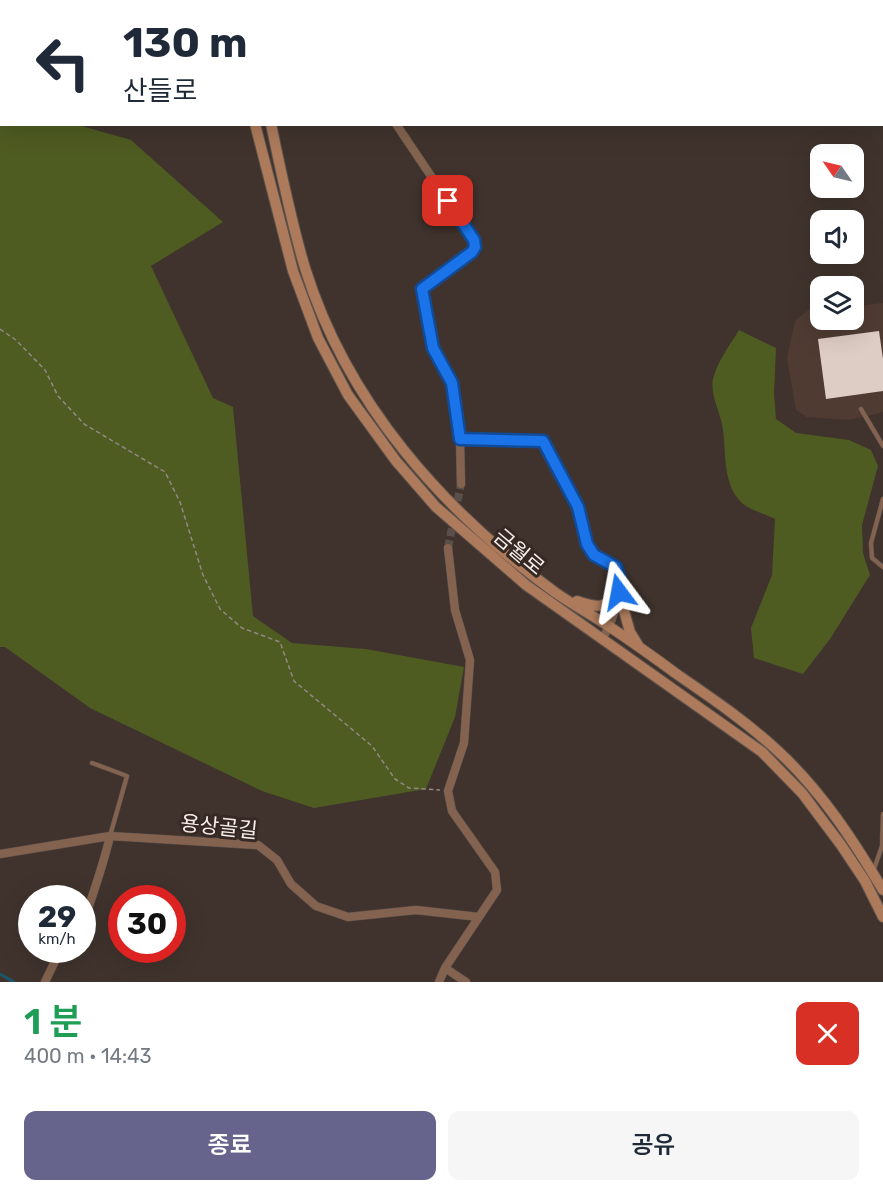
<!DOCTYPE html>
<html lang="ko">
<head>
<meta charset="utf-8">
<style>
  body { margin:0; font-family:Rubik,"Noto Sans KR",sans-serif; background:#f6f6f7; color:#1f2937; height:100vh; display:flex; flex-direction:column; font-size:22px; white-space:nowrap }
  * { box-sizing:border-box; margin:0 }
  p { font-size:20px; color:#747a83 }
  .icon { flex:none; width:33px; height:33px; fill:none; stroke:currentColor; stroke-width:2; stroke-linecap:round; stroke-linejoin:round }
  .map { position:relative; height:982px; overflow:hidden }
  .panel { display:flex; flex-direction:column; background:#fff; flex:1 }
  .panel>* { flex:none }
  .hud { position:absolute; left:0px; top:0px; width:884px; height:126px; box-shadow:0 6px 24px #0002; background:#fff; color:#1f2937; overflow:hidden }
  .needle { width:39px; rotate:304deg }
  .fabs { position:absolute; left:810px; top:144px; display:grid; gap:12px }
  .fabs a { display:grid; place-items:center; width:54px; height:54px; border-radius:12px; background:#fff; box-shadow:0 6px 24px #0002; font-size:30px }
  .speed { position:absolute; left:18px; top:885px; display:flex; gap:12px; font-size:30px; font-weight:700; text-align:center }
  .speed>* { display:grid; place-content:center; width:78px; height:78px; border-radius:50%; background:#fff; box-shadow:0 6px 24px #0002; line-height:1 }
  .speed small { font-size:15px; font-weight:400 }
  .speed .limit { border:9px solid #d22; background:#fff; color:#111 }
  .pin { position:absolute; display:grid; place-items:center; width:51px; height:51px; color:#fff; margin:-26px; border-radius:12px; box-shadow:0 3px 9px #0006 }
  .me { position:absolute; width:66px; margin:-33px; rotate:347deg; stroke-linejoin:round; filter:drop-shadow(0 0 4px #0008) }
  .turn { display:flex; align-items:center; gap:21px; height:126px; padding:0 24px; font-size:27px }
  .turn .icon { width:78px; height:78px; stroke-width:2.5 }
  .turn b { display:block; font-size:42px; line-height:51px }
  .round { display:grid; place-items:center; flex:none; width:63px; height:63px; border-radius:12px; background:#f6f6f7 }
  .headline { display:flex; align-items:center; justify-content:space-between; height:102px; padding:0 24px }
  h1 { font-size:36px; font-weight:600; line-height:45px; color:#1e9e55 }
  .cta { display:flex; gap:12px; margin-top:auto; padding:12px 24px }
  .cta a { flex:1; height:69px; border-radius:12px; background:#66638c; color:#fff; font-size:24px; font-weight:600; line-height:69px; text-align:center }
  .cta a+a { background:#f6f6f7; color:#1f2937 }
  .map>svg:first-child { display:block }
  .built { fill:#4f3b32 }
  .green { fill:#4e5b21 }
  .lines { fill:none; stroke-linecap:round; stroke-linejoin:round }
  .stream { stroke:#19566a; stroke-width:3 }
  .building { fill:#decdc5 }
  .street-tunnel { stroke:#5b4f49; stroke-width:8; stroke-dasharray:8 4; stroke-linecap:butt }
  .lane-casing { stroke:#5d514b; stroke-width:5 }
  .street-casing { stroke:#5d514b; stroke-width:9 }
  .secondary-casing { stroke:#5d514b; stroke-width:12 }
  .highway-casing { stroke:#5d514b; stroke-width:15 }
  .path { stroke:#948883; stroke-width:1.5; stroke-dasharray:4.5 3; stroke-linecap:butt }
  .lane { stroke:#83634f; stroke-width:4 }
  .street { stroke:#83634f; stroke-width:8 }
  .secondary { stroke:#ad7b5b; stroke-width:10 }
  .highway { stroke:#eb9e6b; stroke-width:14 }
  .route-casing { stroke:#114b97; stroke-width:15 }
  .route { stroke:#1a73e8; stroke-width:10 }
  .labels { text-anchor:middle; stroke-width:6; stroke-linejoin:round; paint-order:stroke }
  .street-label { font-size:21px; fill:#f7eeea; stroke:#362923 }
</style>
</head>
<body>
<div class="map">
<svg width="883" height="982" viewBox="0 0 883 982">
  <rect width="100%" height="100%" fill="#40332d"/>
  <!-- built -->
  <path class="built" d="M883 303V412L849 420 807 417 796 410 787 358 795 321 808 310 820 309V320H854V306Z"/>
  <!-- green -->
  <path class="green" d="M0 102 2 124 78 125 131 140 223 222 151 266 213 398 233 407 253 616 292 643 366 649 464 667 455 717 426 789 314 808 262 791 90 708 5 647H0Z
    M739 330 776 348 774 393 776 419 796 433 849 440 871 450 878 466 862 525 863 553 870 575 830 639 803 674 754 658 751 628 772 575 775 519C765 514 750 510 742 503 721 483 727 450 722 424 719 410 710 394 713 379 717 362 730 345 739 330Z"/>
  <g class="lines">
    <!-- stream -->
    <path class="stream" d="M0 974 14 982"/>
  </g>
  <!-- building -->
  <path class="building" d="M879 331 883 359V391L826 399 818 339Z"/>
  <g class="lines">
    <!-- street-tunnel -->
    <path class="street-tunnel" d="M448 548 461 484"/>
    <!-- lane casing -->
    <g class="lane-casing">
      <path id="lane" d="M861 409 883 446
        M883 499 871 543 872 558 883 567
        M92 763 127 776 110 836
        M874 869 882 846 883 814"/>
    </g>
    <!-- street casing -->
    <g class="street-casing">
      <path id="street" d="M93 0 96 2
        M322 0V2
        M205 2 209 0
        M396 124 474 240 475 247 472 252 422 289 433 348 452 383 460 439 461 484
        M460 439 543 441 578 507 587 545 594 555 616 567C625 593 614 617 602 640
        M0 854 110 836 258 845 277 860 291 884 316 906 348 917 416 910 479 917
        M82 927C92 896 103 867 110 836
        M445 968 466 982
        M45 982 57 957 64 950
        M439 982 445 968 497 890 495 872 452 811 448 791 464 743 470 660 455 610 448 548"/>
    </g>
    <!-- secondary casing -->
    <g class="secondary-casing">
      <path id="secondary" d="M228 0V2
        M241 0 242 2
        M188 2 189 0
        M255 124 293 271 318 338 348 395 396 461 436 507 526 585 762 752 802 793 841 845 865 881 883 917
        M271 124C281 172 291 221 305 268 347 403 443 511 556 593 572 604 590 614 607 625 631 641 655 658 678 675 713 699 748 723 779 752 822 792 853 840 883 890
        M619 593 630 632 638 645
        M577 601C598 608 603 609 619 593"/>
    </g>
    <!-- highway casing -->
    <g class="highway-casing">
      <path id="highway" d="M768 0 769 2
        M788 0 790 2
        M259 2V0
        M882 92 883 93
        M882 111 883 112"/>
    </g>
    <!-- path -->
    <path class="path" d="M0 329 16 340 45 370 58 396 84 424 165 472 180 502 203 575 220 609 242 628 280 642 294 681 372 746 395 779 409 788 440 790"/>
    <!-- lane -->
    <use href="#lane" class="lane"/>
    <!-- street -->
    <use href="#street" class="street"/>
    <!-- secondary -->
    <use href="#secondary" class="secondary"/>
    <!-- highway -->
    <use href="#highway" class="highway"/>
  </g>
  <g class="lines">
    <!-- route casing -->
    <g class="route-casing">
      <path id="route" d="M448 201 474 240 475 247 472 252 422 289 433 348 452 383 460 439 543 441 578 507 587 544 594 555 616 567 620 579 619 592"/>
    </g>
    <!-- route -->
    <use href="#route" class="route"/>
  </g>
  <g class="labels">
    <!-- street labels -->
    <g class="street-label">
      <text transform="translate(519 552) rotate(40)" y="7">금월로</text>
      <text transform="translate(219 827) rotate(6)" y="7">용상골길</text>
    </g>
  </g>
</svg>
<div class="fabs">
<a><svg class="needle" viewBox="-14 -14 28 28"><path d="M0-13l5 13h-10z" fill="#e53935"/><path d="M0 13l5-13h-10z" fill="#747a83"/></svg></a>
<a><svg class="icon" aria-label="sound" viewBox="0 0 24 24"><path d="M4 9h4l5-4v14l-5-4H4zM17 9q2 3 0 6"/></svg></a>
<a><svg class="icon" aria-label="layers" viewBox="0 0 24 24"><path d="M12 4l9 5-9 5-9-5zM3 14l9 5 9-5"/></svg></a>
</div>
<div class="speed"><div>29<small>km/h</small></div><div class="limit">30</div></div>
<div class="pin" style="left:448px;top:201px;background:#d93025"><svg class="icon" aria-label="arrive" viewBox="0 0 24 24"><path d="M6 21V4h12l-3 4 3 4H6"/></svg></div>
<svg class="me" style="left:619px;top:592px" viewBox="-20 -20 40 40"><path d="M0-17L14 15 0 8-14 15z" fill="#1a73e8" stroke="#fff" stroke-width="4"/></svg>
<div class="hud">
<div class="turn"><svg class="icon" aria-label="left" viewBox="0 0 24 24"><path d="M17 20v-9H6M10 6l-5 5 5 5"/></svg><div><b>130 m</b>산들로</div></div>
</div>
</div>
<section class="panel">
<div class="headline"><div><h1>1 분</h1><p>400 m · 14:43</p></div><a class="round" style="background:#d93025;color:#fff"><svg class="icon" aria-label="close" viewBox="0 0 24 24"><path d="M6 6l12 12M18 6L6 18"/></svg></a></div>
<div class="cta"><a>종료</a><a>공유</a></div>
</section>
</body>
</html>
